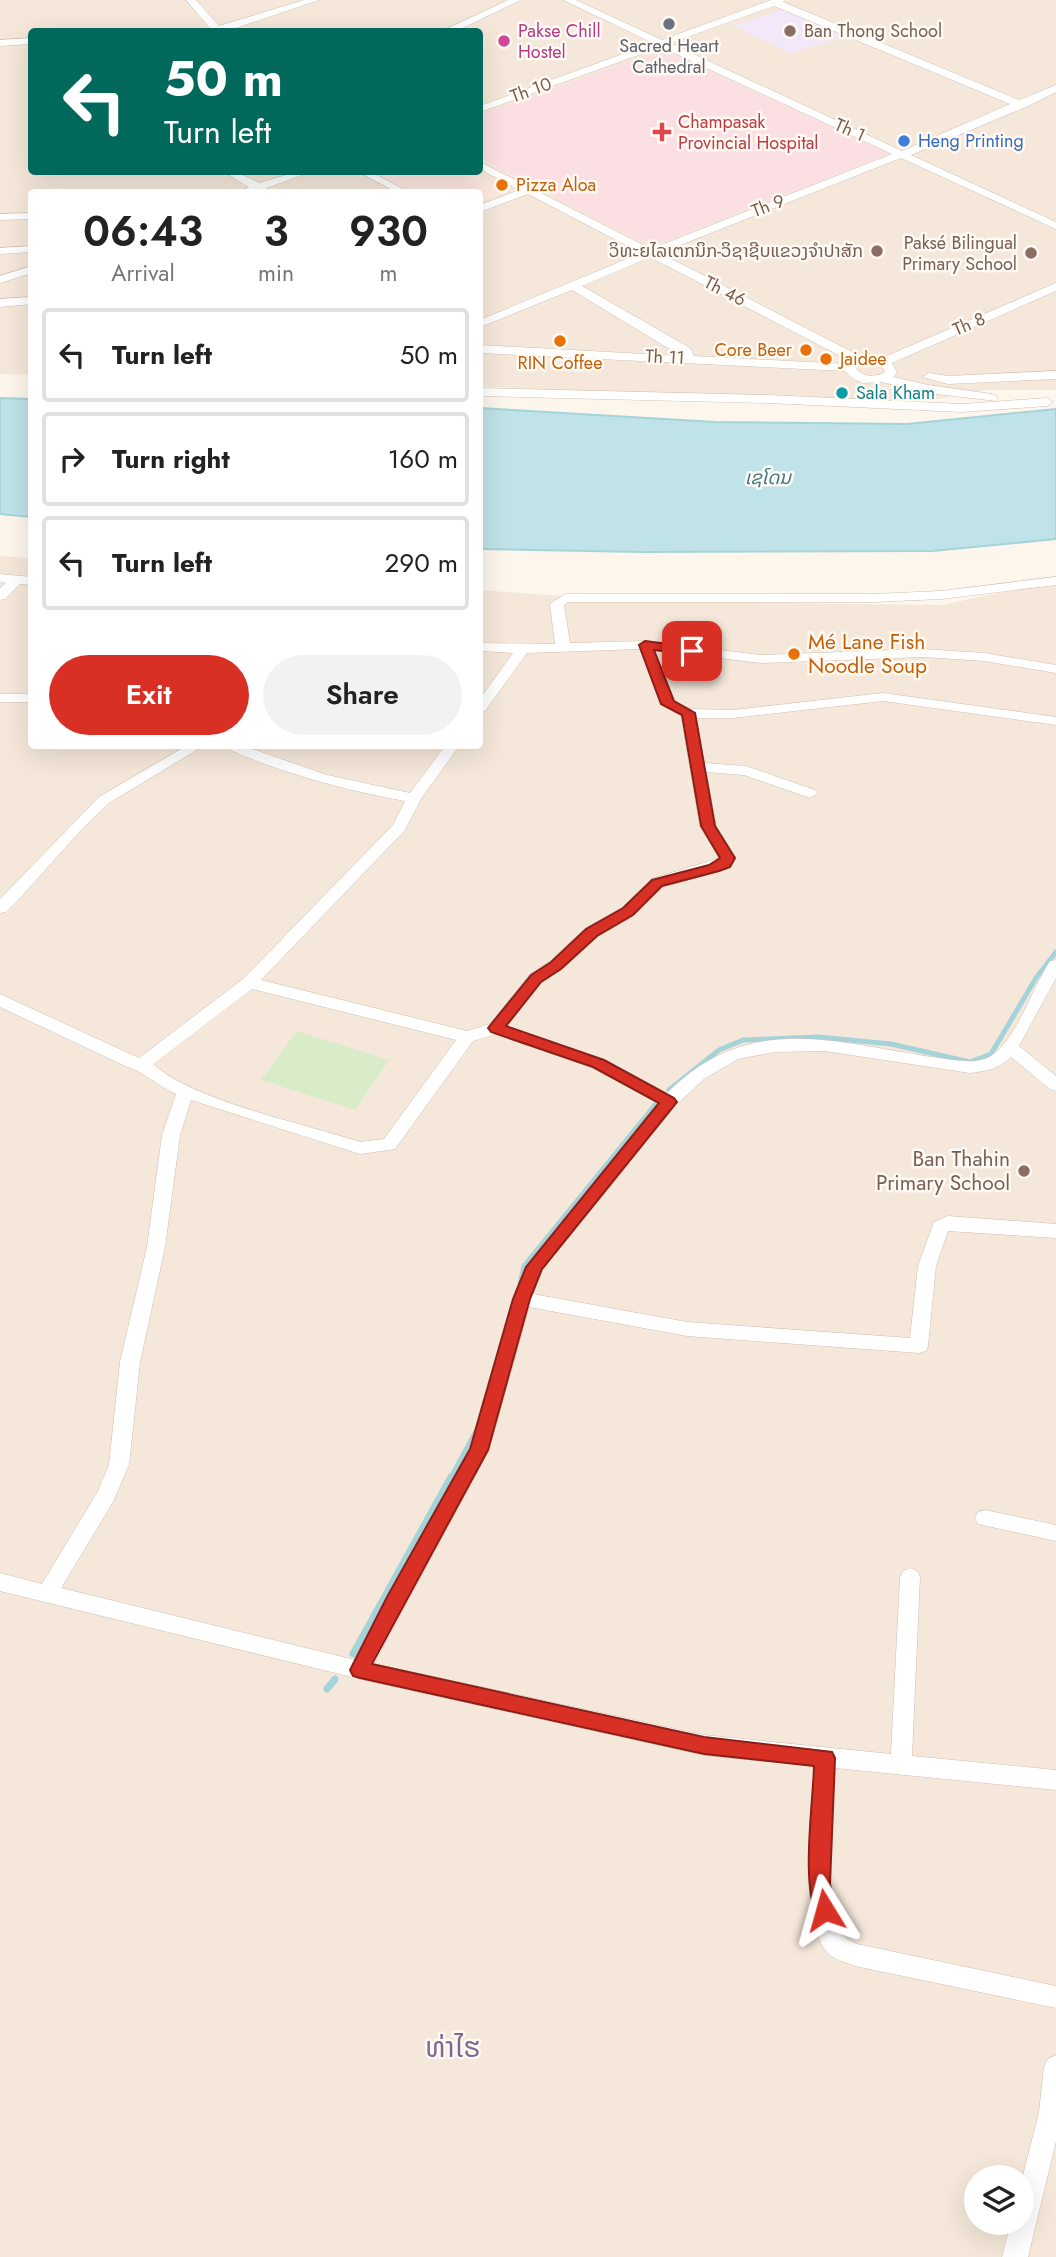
<!DOCTYPE html>
<html lang="en">
<head>
<meta charset="utf-8">
<style>
  body { margin:0; font-family:Jost,"Noto Sans Lao",sans-serif; background:#f2f2f2; color:#222; height:100vh; display:flex; flex-direction:column; font-size:26px; white-space:nowrap }
  * { box-sizing:border-box; margin:0 }
  p { font-size:23px; color:#767676 }
  .icon { flex:none; width:38px; height:38px; fill:none; stroke:currentColor; stroke-width:2; stroke-linecap:round; stroke-linejoin:round }
  .map { position:relative; flex:1; overflow:hidden }
  .panel { position:absolute; left:28px; top:189px; width:455px; height:560px; display:flex; flex-direction:column; background:#fff; border-radius:7px; box-shadow:0 7px 28px #0002 }
  .panel>* { flex:none }
  .banner { position:absolute; left:28px; top:28px; width:455px; height:147px; border-radius:7px; box-shadow:0 7px 28px #0002; background:#00695c; color:#fff; overflow:hidden }
  .tools { position:absolute; left:964px; top:2165px; display:grid; gap:14px }
  .tools a { display:grid; place-items:center; width:70px; height:70px; border-radius:50%; background:#fff; box-shadow:0 7px 28px #0002; font-size:35px }
  .pin { position:absolute; display:grid; place-items:center; width:60px; height:60px; color:#fff; margin:-30px; border-radius:14px; box-shadow:0 4px 10px #0006 }
  .me { position:absolute; width:77px; margin:-38px; rotate:352deg; stroke-linejoin:round; filter:drop-shadow(0 0 5px #0008) }
  .turn { display:flex; align-items:center; gap:24px; height:147px; padding:0 21px; font-size:32px }
  .turn .icon { width:91px; height:91px; stroke-width:2.5 }
  .turn b { display:block; font-size:49px; line-height:60px }
  .eta { display:flex; justify-content:space-evenly; align-items:center; height:119px; text-align:center }
  .eta b { font-size:42px; font-weight:600; line-height:49px }
  .action { display:flex; gap:14px; margin-top:auto; padding:14px 21px }
  .action a { flex:1; height:80px; border-radius:42px; background:#d93025; color:#fff; font-size:28px; font-weight:600; line-height:80px; text-align:center }
  .action a+a { background:#f2f2f2; color:#222 }
  ul { padding:0; list-style:none }
  li { display:flex; align-items:center; gap:21px; height:94px; margin:0 14px 10px; padding:0 7px; border:4px solid #e0e0e0; border-radius:7px }
  li div { flex:1 }
  li b { display:block; font-size:26px }
  li em { font-style:normal }
  .map>svg:first-child { display:block }
  .residential { fill:#f5e8da; fill-rule:evenodd }
  .commercial { fill:#fde8e0 }
  .education { fill:#f3e8fa }
  .medical { fill:#fbdfe3 }
  .green { fill:#d8ecc9 }
  .water { fill:#bfe3e8; stroke:#a5d3da; stroke-width:2 }
  .lines { fill:none; stroke-linecap:round; stroke-linejoin:round }
  .stream-far1 { stroke:#a5d3da; stroke-width:5 }
  .stream { stroke:#a5d3da; stroke-width:7 }
  .minor-casing { stroke:#d1beb0; stroke-width:1 }
  .minor { fill:#fff; fill-rule:evenodd }
  .route { fill:#d93025; stroke:#8d1f18; stroke-width:2 }
  .worship-dot { fill:#6b7280; stroke:#fffaf3; stroke-width:2.5 }
  .education-dot { fill:#8d6e63; stroke:#fffaf3; stroke-width:2.5 }
  .hotel-dot { fill:#d1479c; stroke:#fffaf3; stroke-width:2.5 }
  .health-dot { fill:#e0444e; stroke:#fffaf3; stroke-width:2.5 }
  .shop-dot { fill:#3f7fe0; stroke:#fffaf3; stroke-width:2.5 }
  .food-dot { fill:#e8710a; stroke:#fffaf3; stroke-width:2.5 }
  .culture-dot { fill:#0f9aa8; stroke:#fffaf3; stroke-width:2.5 }
  .labels { text-anchor:middle; stroke-width:5; stroke-linejoin:round; paint-order:stroke }
  .far-hotel-label { font-size:18px; fill:#b23c85; stroke:#fffaf3; text-anchor:start }
  .far-education-label { font-size:18px; fill:#785e54; stroke:#fffaf3; text-anchor:end }
  .far-worship-label { font-size:18px; fill:#5b616d; stroke:#fffaf3 }
  .far-street-label { font-size:18px; fill:#7a5c4d; stroke:#fffaf3 }
  .far-health-label { font-size:18px; fill:#be3a42; stroke:#fffaf3; text-anchor:start }
  .far-shop-label { font-size:18px; fill:#366cbe; stroke:#fffaf3; text-anchor:start }
  .far-food-label { font-size:18px; fill:#c56008; stroke:#fffaf3; text-anchor:start }
  .far-culture-label { font-size:18px; fill:#0d838f; stroke:#fffaf3; text-anchor:start }
  .far-water-label { font-size:19px; font-style:italic; fill:#437c86; stroke:#fffaf3 }
  .food-label { font-size:21px; fill:#c56008; stroke:#fffaf3; text-anchor:start }
  .education-label { font-size:21px; fill:#785e54; stroke:#fffaf3; text-anchor:end }
  .near-quarter-label { font-size:28px; fill:#846695; stroke:#fffaf3 }
</style>
</head>
<body>
<div class="map">
<svg width="1056" height="2257" viewBox="0 0 1056 2257">
  <rect width="100%" height="100%" fill="#fdf6ec"/>
  <!-- residential -->
  <path class="residential" d="M0 0H1056V390H985L885 409 480 386V192H32L31 375 0 374ZM32 32H480V172H32Z
    M0 556 31 558 32 746H480V590L629 601 942 605 1056 581V2257H0ZM976 2177H1022V2222H976Z"/>
  <!-- commercial -->
  <path class="commercial" d="M367 172H469L507 192 480 203V192H405Z"/>
  <!-- education -->
  <path class="education" d="M783 9 848 36 791 53 733 26Z"/>
  <!-- medical -->
  <path class="medical" d="M662 50 881 150 886 155 660 243 640 241 480 158V115Z"/>
  <!-- green -->
  <path class="green" d="M297 1031 389 1060 355 1110 261 1080Z"/>
  <!-- water -->
  <path class="water" d="M0 398 31 399V517L0 514Z
    M480 408 715 422 907 424 1056 409V539L932 551 642 552 480 549Z"/>
  <g class="lines">
    <!-- stream-far1 -->
    <path class="stream-far1" d="M669 1090 719 1050 743 1040 818 1037 891 1044 970 1062 991 1054 1036 978 1056 952
      M520 1283 524 1266 655 1105
      M450 1479 475 1433"/>
    <!-- stream -->
    <path class="stream" d="M353 1654 451 1477
      M327 1689 335 1679"/>
    <!-- minor casing -->
    <g class="minor-casing">
      <path id="minor" d="M186 0H196L219 26 304 0H319L224 32H199L210 28Z
        M508 0H521L454 32H440Z
        M563 0H576L662 40 771 0H785L783 2 1019 100 1056 85V92L1026 107 911 155 1056 222V229L901 158 660 253 860 356 882 358 1056 283V291L892 363 897 373 893 377 928 385 992 394 998 398 996 401 928 393 882 382 863 383 853 379 845 371 480 353V345L681 356 572 290 480 327V320L641 253 528 194 480 212V205L519 190 480 169V162L651 249 892 154 661 47 480 112V106L653 43ZM774 6 1010 104 902 151 670 43ZM650 257 850 361 846 364 694 356 690 348 582 286ZM861 364H874L883 368 885 372C874 378 864 377 856 369Z
        M32 38V44L0 46V40Z
        M224 172H236L259 183 296 172H310L267 188 266 192H239L249 187Z
        M359 172H371L409 192H396Z
        M32 213V219L0 220V214Z
        M32 246V252L0 254V248Z
        M32 266V273L0 283V276Z
        M32 297V304L0 307V299Z
        M1056 371V379L948 384 923 377 929 373 948 376Z
        M480 388 768 395 962 404 1047 398 1053 402 1047 406 962 412 768 403 480 396Z
        M0 574 32 577V585L20 584 5 599 0 600V588L6 583 0 582Z
        M1056 577V585L941 599 874 602H568L564 605 570 643 645 641 761 655 923 649 984 653 1056 665V673L984 661 923 657 761 663 654 650 674 701 690 709 733 710 883 693 1056 717V725L883 701 733 718H696L704 763 746 766 815 790 818 793 810 798 744 775 706 772 716 826 736 858 730 868 663 887 634 916 598 936 562 969 542 982 507 1026 605 1060 667 1093C751 1009 837 1044 939 1058 954 1060 978 1065 991 1056 1016 1040 1033 987 1050 961L1056 960V978L1019 1046 1056 1076V1091L1050 1089 1011 1057C999 1069 986 1071 970 1073L825 1051 775 1052 738 1059 704 1079 675 1106 542 1270 533 1294 687 1322 910 1338 918 1266 934 1222 948 1216 1056 1224V1238L948 1231 936 1266 928 1346 926 1351 919 1353 687 1336 529 1307 489 1450 374 1664 704 1735 891 1754 900 1577 903 1571 910 1568 917 1571 920 1577 912 1756 1056 1770V1790L835 1768C833 1814 822 1888 840 1931 844 1939 850 1941 857 1944L1056 1986V2008L855 1966C848 1963 836 1960 830 1955 797 1926 812 1807 814 1766L704 1755 360 1679 0 1591V1573L42 1584 97 1493 109 1465 120 1362 147 1247 162 1135 176 1094C158 1086 143 1071 125 1066L0 1007V994L139 1058 243 979 393 825 405 801C344 790 285 774 228 749L226 746H244L327 775 410 793 445 746H459L421 799 405 830 261 980 467 1031 490 1024 530 974 550 961 586 928 622 908 651 879 720 858 700 826 681 715 661 704 640 649 527 653 485 711 480 712V699L513 653 480 651V643L555 644 550 604 565 594H874L941 591ZM252 989 456 1040 384 1139 360 1142C306 1124 193 1101 153 1064ZM496 1034 593 1068 658 1103 525 1267 513 1299 469 1449 355 1660 61 1588 113 1502 129 1465 140 1362 165 1247 180 1135 191 1100 360 1154 395 1149 473 1041Z
        M0 694H32V702H0Z
        M186 746H203L109 803 82 829 19 899 6 912 0 913V899L99 797Z
        M985 1510 1056 1525V1541L978 1524 975 1518 978 1512Z
        M1056 2055V2141L1028 2257H1002L1011 2222H1022V2179L1039 2112 1044 2067 1048 2059Z"/>
    </g>
    <!-- minor -->
    <use href="#minor" class="minor"/>
  </g>
  <!-- route -->
  <path class="route" d="M645 641 692 647 698 651 692 655 654 650 674 701 695 713 715 826 735 858 730 867 719 871 662 886 633 915 597 936 561 969 541 982 506 1026 604 1060 674 1098 677 1102 542 1269 530 1299 488 1450 372 1664 704 1737 832 1752 835 1758 830 1884 835 1910 832 1917 825 1919 817 1917C801 1881 813 1806 814 1766L704 1754 360 1678 353 1676 350 1670 387 1597 470 1449 513 1299 526 1267 659 1103 593 1067 491 1032 488 1028 531 975 551 962 586 929 623 908 652 880 709 865 720 858 701 826 682 715 661 704 639 645Z"/>
  <!-- markers -->
  <circle class="worship-dot" cx="669" cy="24" r="7"/>
  <g class="education-dot">
    <circle cx="790" cy="31" r="7"/>
    <circle cx="877" cy="251" r="7"/>
    <circle cx="1031" cy="253" r="7"/>
    <circle cx="1024" cy="1171" r="7"/>
  </g>
  <circle class="hotel-dot" cx="504" cy="41" r="7"/>
  <path class="health-dot" d="M658.5 121.5h7v7h7v7h-7v7h-7v-7h-7v-7h7z"/>
  <circle class="shop-dot" cx="904" cy="141" r="7"/>
  <g class="food-dot">
    <circle cx="502" cy="185" r="7"/>
    <circle cx="560" cy="341" r="7"/>
    <circle cx="806" cy="350" r="7"/>
    <circle cx="826" cy="359" r="7"/>
    <circle cx="794" cy="654" r="7"/>
  </g>
  <circle class="culture-dot" cx="842" cy="393" r="7"/>
  <g class="labels">
    <!-- far-hotel labels -->
    <g class="far-hotel-label">
      <text x="518" y="37">Pakse Chill<tspan x="518" dy="21">Hostel</tspan></text>
    </g>
    <!-- far-education labels -->
    <g class="far-education-label">
      <text x="804" y="37" text-anchor="start">Ban Thong School</text>
      <text x="1017" y="249">Paksé Bilingual<tspan x="1017" dy="21">Primary School</tspan></text>
      <text x="863" y="257">ວິທະຍໄລເຕກນິກ-ວິຊາຊີບແຂວງຈໍາປາສັກ</text>
    </g>
    <!-- far-worship labels -->
    <g class="far-worship-label">
      <text x="669" y="52">Sacred Heart<tspan x="669" dy="21">Cathedral</tspan></text>
    </g>
    <!-- far-street labels -->
    <g class="far-street-label">
      <text transform="translate(531 90) rotate(-20)" y="6">Th 10</text>
      <text transform="translate(850 130) rotate(24)" y="6">Th 1</text>
      <text transform="translate(768 206) rotate(-21)" y="6">Th 9</text>
      <text transform="translate(725 291) rotate(27)" y="6">Th 46</text>
      <text transform="translate(969 324) rotate(-23)" y="6">Th 8</text>
      <text transform="translate(665 357) rotate(3)" y="6">Th 11</text>
    </g>
    <!-- far-health labels -->
    <g class="far-health-label">
      <text x="678" y="128">Champasak<tspan x="678" dy="21">Provincial Hospital</tspan></text>
    </g>
    <!-- far-shop labels -->
    <g class="far-shop-label">
      <text x="918" y="147">Heng Printing</text>
    </g>
    <!-- far-food labels -->
    <g class="far-food-label">
      <text x="516" y="191">Pizza Aloa</text>
      <text x="792" y="356" text-anchor="end">Core Beer</text>
      <text x="840" y="365">Jaidee</text>
      <text x="560" y="369" text-anchor="middle">RIN Coffee</text>
    </g>
    <!-- far-culture labels -->
    <g class="far-culture-label">
      <text x="856" y="399">Sala Kham</text>
    </g>
    <!-- far-water labels -->
    <g class="far-water-label">
      <text x="768" y="484">ເຊໂດນ</text>
    </g>
    <!-- food labels -->
    <g class="food-label">
      <text x="808" y="649">Mé Lane Fish<tspan x="808" dy="24">Noodle Soup</tspan></text>
    </g>
    <!-- education labels -->
    <g class="education-label">
      <text x="1010" y="1166">Ban Thahin<tspan x="1010" dy="24">Primary School</tspan></text>
    </g>
    <!-- near-quarter labels -->
    <g class="near-quarter-label">
      <text x="453" y="2057">ທ່າໄຮ</text>
    </g>
  </g>
</svg>
<div class="tools">
<a><svg class="icon" aria-label="layers" viewBox="0 0 24 24"><path d="M12 4l9 5-9 5-9-5zM3 14l9 5 9-5"/></svg></a>
</div>
<div class="pin" style="left:692px;top:651px;background:#d93025"><svg class="icon" aria-label="arrive" viewBox="0 0 24 24"><path d="M6 21V4h12l-3 4 3 4H6"/></svg></div>
<svg class="me" style="left:825px;top:1910px" viewBox="-20 -20 40 40"><path d="M0-17L14 15 0 8-14 15z" fill="#d93025" stroke="#fff" stroke-width="4"/></svg>
<div class="banner">
<div class="turn"><svg class="icon" aria-label="left" viewBox="0 0 24 24"><path d="M17 20v-9H6M10 6l-5 5 5 5"/></svg><div><b>50 m</b>Turn left</div></div>
</div>
<section class="panel">
<div class="eta">
<div><b>06:43</b><p>Arrival</p></div>
<div><b>3</b><p>min</p></div>
<div><b>930</b><p>m</p></div>
</div>
<ul>
<li><svg class="icon" aria-label="left" viewBox="0 0 24 24"><path d="M17 20v-9H6M10 6l-5 5 5 5"/></svg><div><b>Turn left</b></div><em>50 m</em></li>
<li><svg class="icon" aria-label="right" viewBox="0 0 24 24"><path d="M7 20v-9h11M14 6l5 5-5 5"/></svg><div><b>Turn right</b></div><em>160 m</em></li>
<li><svg class="icon" aria-label="left" viewBox="0 0 24 24"><path d="M17 20v-9H6M10 6l-5 5 5 5"/></svg><div><b>Turn left</b></div><em>290 m</em></li>
</ul>
<div class="action"><a>Exit</a><a>Share</a></div>
</section>
</div>
</body>
</html>
